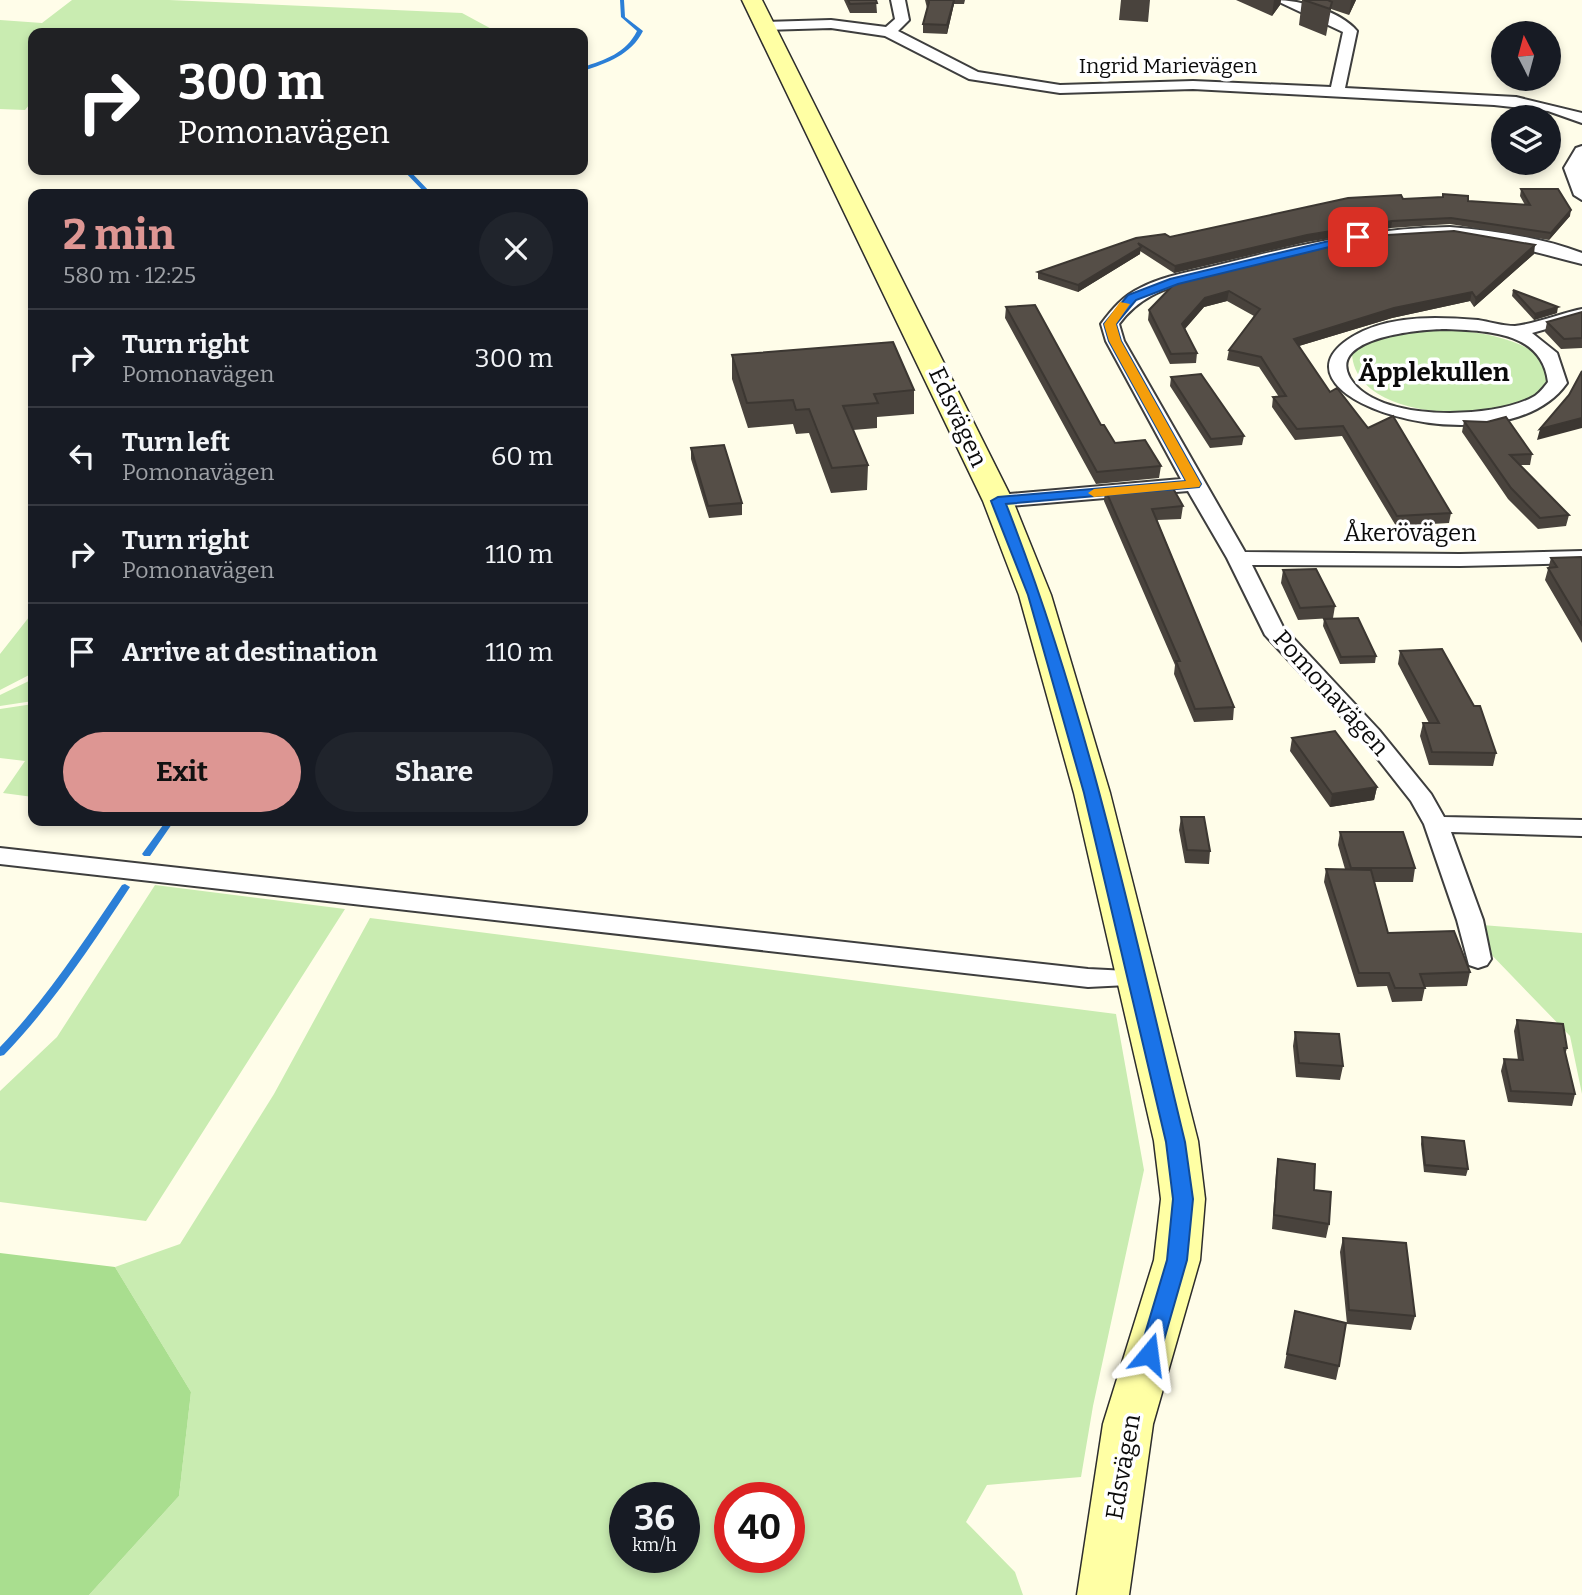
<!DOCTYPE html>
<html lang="en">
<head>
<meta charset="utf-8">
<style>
  body { margin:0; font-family:Bitter,serif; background:#20242c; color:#f1f3f6; height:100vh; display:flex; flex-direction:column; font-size:26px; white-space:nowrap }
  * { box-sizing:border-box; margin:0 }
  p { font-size:23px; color:#9ea1a6 }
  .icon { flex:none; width:38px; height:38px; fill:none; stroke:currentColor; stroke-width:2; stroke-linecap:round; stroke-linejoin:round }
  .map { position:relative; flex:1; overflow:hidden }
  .details { position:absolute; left:28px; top:189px; width:560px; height:637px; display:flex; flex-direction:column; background:#171b24; border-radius:14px; box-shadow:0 4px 10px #0003 }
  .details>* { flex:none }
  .guide { position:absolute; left:28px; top:28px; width:560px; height:147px; border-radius:14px; box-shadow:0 4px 10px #0003; background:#202124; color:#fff; overflow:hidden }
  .needle { width:46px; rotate:354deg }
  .buttons { position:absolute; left:1491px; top:21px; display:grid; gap:14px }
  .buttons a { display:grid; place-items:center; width:70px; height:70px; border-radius:50%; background:#171b24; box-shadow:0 4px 10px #0003; font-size:35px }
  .speed { position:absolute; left:609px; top:1482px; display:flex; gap:14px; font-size:35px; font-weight:700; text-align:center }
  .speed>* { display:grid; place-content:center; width:91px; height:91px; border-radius:50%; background:#171b24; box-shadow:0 4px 10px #0003; line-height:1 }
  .speed small { font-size:18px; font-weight:400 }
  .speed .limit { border:10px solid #d22; background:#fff; color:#111 }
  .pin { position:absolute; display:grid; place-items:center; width:60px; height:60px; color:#fff; margin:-30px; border-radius:14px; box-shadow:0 4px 10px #0006 }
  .me { position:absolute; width:77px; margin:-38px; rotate:16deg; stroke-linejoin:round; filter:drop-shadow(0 0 5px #0008) }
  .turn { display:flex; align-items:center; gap:24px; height:147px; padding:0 35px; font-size:32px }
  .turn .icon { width:91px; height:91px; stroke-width:2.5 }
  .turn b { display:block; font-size:49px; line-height:60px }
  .round { display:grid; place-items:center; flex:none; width:74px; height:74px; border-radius:37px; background:#20242c }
  .summary { display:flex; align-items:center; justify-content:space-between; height:119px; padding:0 35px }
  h1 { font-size:42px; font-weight:700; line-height:52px; color:#dd9693 }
  .primary-button { display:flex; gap:14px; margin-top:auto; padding:14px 35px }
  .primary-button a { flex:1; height:80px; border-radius:42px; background:#dd9693; color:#111; font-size:28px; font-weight:700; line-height:80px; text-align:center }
  .primary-button a+a { background:#20242c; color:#f1f3f6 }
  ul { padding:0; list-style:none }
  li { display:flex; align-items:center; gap:21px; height:98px; padding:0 35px; border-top:2px solid #363941 }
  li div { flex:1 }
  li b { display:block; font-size:26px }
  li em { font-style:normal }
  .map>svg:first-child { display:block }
  .green { fill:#c9ecb1; fill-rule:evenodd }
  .forest { fill:#a9de8f }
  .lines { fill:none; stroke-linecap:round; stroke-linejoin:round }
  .stream { fill:#2b7fd7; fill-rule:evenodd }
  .street-casing { stroke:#3e3e3e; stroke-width:4 }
  .secondary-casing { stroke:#2d2d2d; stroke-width:3 }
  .street { fill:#fff; fill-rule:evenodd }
  .secondary { fill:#ffffa4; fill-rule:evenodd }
  .wall { fill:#49433d }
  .shaded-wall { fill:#3c3732 }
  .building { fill:#554e47; stroke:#3c3732; stroke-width:2 }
  .route { fill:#1a73e8; stroke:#114b97; stroke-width:2 }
  .slow { fill:#f59e0b }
  .labels { text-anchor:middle; stroke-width:7; stroke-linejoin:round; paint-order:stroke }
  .far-street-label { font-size:21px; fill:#0b0b0b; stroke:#fff }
  .street-label { font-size:24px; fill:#0b0b0b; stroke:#fff }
  .far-district-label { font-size:26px; font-weight:bold; fill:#0b0b0b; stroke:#fff }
</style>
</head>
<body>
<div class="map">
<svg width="1582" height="1595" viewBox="0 0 1582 1595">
  <rect width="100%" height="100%" fill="#fffde9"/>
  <!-- green -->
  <path class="green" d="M72 0H169L462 13 499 33H33V100L25 110 0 109V20L42 23Z
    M1407 327C1438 328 1548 331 1548 377 1548 386 1544 395 1536 399 1491 422 1356 421 1352 354L1362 341Z
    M33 612V673L0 690V654Z
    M33 679V701L0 706V695Z
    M33 704V797L3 793 25 761 0 758V709Z
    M155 885 345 909 146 1221 0 1202V1091L57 1037Z
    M370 918 1116 1014 1144 1170 1093 1406 1081 1477 987 1485 966 1522 1015 1572 1023 1595H89L179 1496 191 1392 115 1267 180 1244 274 1094ZM625 1498H684V1558H625ZM730 1498H789V1558H730Z
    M1482 925 1582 933V1094L1570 1036 1485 948Z"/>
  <!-- forest -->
  <path class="forest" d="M0 1253 115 1267 191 1392 179 1496 89 1595H0Z"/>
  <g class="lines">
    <!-- stream -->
    <path class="stream" d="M620 0H624L625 17 643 31C631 55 607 63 583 71V67C605 60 626 53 637 31L621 17Z
      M403 170H409L432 194H426Z
      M166 821H174L150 856H144L142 854Z
      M125 884 130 887C91 946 53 1004 4 1055L0 1056V1047C47 998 84 941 122 885Z"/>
    <!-- street casing -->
    <g class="street-casing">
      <path id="street" d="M891 0H905L909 20 898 31 978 72 1060 85 1193 81 1331 87 1343 32 1275 0C1301 0 1340 11 1357 31L1345 88 1516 97 1582 113V123L1548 111 1494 105 1193 89 1060 93 969 79 885 36 831 28 765 30 758 26 765 22 831 20 886 27 895 19Z
        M1582 146V200L1574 195 1564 168 1576 148Z
        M1450 227C1495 231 1540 237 1582 253V264C1537 253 1500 240 1452 238 1378 234 1304 254 1232 272 1205 279 1175 283 1151 296 1138 303 1128 312 1119 324L1124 341 1245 552 1460 554 1582 551V563L1460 566 1252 565 1283 627 1379 730 1431 794 1444 817 1582 820V836L1451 832 1483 920 1491 959 1487 965 1478 968 1469 965 1457 920 1424 824 1411 801 1363 740 1265 635 1227 558 1188 491 998 507 988 501 998 495 1181 479 1106 341 1101 324C1112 309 1123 296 1140 288 1165 275 1195 271 1222 264 1298 245 1371 228 1450 227Z
        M1582 309V319L1532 333 1557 353 1567 383C1501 477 1236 392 1363 331 1398 315 1441 317 1478 320 1490 322 1503 326 1515 326 1534 324 1562 313 1582 309ZM1446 329C1486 331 1542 331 1548 382 1544 387 1539 394 1533 397 1493 419 1377 423 1350 378 1326 336 1426 329 1446 329Z
        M0 848 1088 969 1148 972 1151 978 1148 984 1088 987 0 864Z"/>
    </g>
    <!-- secondary casing -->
    <g class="secondary-casing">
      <path id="secondary" d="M742 0H762L1013 501 1051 595 1110 793 1198 1141 1205 1199 1200 1260 1153 1424 1129 1595H1077L1103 1424 1154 1260 1161 1199 1154 1141 1074 793 1019 595 983 501Z"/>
    </g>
    <!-- street -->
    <use href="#street" class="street"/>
    <!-- secondary -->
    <use href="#secondary" class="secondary"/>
  </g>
  <!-- wall -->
  <path class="wall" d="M844 0H876L877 13H850Z
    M925 0H965L964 4H954L947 34 923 33V24L927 8Z
    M1121 0H1150L1148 22 1119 20Z
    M1236 0H1281L1280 5 1272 16Z
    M1302 0H1356L1349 15 1331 9 1326 36 1299 25Z
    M1521 189 1570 216 1549 240 1450 224 1391 228 1306 242 1174 273 1140 251V254L1078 292 1038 279V272L1136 238 1170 237 1403 199 1468 201 1525 205 1520 196Z
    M1534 254 1474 307 1470 301 1392 318 1299 346 1330 392 1368 428 1451 513 1449 523 1396 526 1342 436 1295 440 1272 407 1273 397H1279L1259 367 1227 360 1229 350 1254 316 1227 301 1204 307 1185 329 1197 353 1196 363 1170 364 1148 320 1149 310 1179 279Z
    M1513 290 1557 313 1534 320 1512 296Z
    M1006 307 1115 443 1161 466 1159 478 1096 484 1005 318Z
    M1582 312V348L1561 349 1545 332 1547 322Z
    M732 355 914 390V414L877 417V428L853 430 868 465 867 490 831 493 809 433 796 434 793 424 748 428 732 379Z
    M1171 377 1244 436 1242 445 1210 448 1170 386Z
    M1464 421 1532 454 1530 465H1520L1569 515 1566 526 1538 529 1508 499 1462 432Z
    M691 448 742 503V515L709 518 691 459Z
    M1105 489 1183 506 1181 519 1157 520 1234 707 1233 720 1194 722 1174 674 1175 665 1104 501Z
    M1551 558H1582V643L1545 580Z
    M1283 570 1335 606 1333 618 1298 620 1281 583Z
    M1324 619 1376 656 1375 663 1340 664 1323 626Z
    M1400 651 1496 753 1493 766 1429 765 1420 736 1423 723H1429L1398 664Z
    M1292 738 1377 787 1374 800 1330 807 1290 751Z
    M1181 817 1210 851 1209 864 1185 863 1179 830Z
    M1340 832 1415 868 1413 882H1374L1388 933 1470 972 1467 986 1425 987 1422 1001 1392 1002 1387 986 1357 987 1324 882 1326 869H1345L1338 845Z
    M1517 1020 1567 1048 1565 1055 1575 1094 1572 1106 1508 1102 1501 1071 1504 1059 1518 1060 1514 1031Z
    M1295 1032 1343 1066 1340 1080 1296 1077 1293 1046Z
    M1422 1137 1468 1169 1466 1176 1424 1172 1421 1144Z
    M1278 1159 1314 1190 1329 1224 1326 1238 1272 1229 1276 1173Z
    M1343 1238 1415 1316 1411 1330 1347 1324 1340 1252Z
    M1295 1311 1339 1366 1336 1380 1284 1368Z"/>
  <!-- shaded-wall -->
  <path class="shaded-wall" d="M954 0H955L954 4 947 34V25Z
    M1274 0H1281L1280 5 1272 16Z
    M1351 0H1356L1349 15Z
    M1571 210 1570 216 1549 240 1551 233Z
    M1392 221 1391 228 1306 242 1174 273 1175 266 1307 235Z
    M1535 245 1534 254 1474 307 1476 298Z
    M1141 247 1140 254 1078 292V285Z
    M1229 291 1227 301 1204 307 1181 333 1182 324 1205 298Z
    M1472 292 1470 301 1392 318 1292 348 1294 339 1394 308Z
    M1558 307 1557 313 1534 320 1535 314Z
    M1582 418V428L1537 440 1540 429Z
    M1377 787 1374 800 1330 807 1332 794Z"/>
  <!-- building -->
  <path class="building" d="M848 0H876L877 3 850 4Z
    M928 0H954L947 25 923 24 929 2Z
    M1304 0H1328L1332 2 1330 9Z
    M1521 189H1558L1571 210 1551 233 1451 218 1392 221 1307 235 1175 266 1138 243 1141 247 1078 285 1038 272 1136 238 1165 234 1170 237 1348 198 1401 195 1403 199 1443 197V194L1468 196V201L1530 205Z
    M1454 231 1535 245 1476 298 1472 292 1394 308 1294 339 1330 392 1337 388 1368 428 1393 416 1451 513 1397 516 1343 426 1297 429 1273 397 1286 396 1261 357 1229 350 1260 309 1229 291 1205 298 1182 324 1197 353 1171 354 1149 310 1179 279 1371 236Z
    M1513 290 1558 307 1535 314Z
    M1035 305 1101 425H1104L1115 443 1145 440 1161 466 1097 472 1006 307Z
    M1582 312V338L1564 339 1547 322Z
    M893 342 914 390 874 394 878 403 843 406 868 465 832 468 809 409 796 410 793 400 747 403 732 355Z
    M1582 371V418L1540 429 1569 395Z
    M1201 374 1244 436 1211 439 1171 377Z
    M1506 417 1532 454 1510 455 1569 515 1540 518 1511 488 1464 421 1487 422Z
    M724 445 742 503 708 506 691 448Z
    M1170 483 1183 506 1152 509 1234 707 1195 709 1176 661H1180L1105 489Z
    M1581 557 1582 558V625L1548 568 1557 567 1551 558Z
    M1316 569 1335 606 1300 608 1283 570Z
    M1358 618 1376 656 1341 657 1324 619Z
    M1442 649 1474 706H1480L1496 753 1432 752 1423 723H1439L1400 651Z
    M1335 731 1377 787 1332 794 1292 738Z
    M1181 817H1204L1210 851 1187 850Z
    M1340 832H1403L1415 868H1351Z
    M1326 869 1371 870 1388 933 1454 931 1470 972 1420 974 1425 988H1395L1389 973H1359Z
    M1517 1020 1563 1024 1567 1048H1564L1575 1094 1511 1091 1504 1059 1523 1060Z
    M1295 1032 1339 1034 1343 1066 1299 1063Z
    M1422 1137 1464 1141 1468 1169 1425 1165Z
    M1278 1159 1315 1164 1314 1190 1331 1192 1329 1224 1274 1215Z
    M1343 1238 1406 1243 1415 1316 1349 1310Z
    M1295 1311 1346 1323 1339 1366 1287 1354Z"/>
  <!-- route -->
  <path class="route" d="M1358 234 1364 237 1362 239 1178 284 1136 300 1116 324 1121 341 1201 484 1199 487 1006 504C1087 710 1133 927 1185 1142L1193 1199 1187 1260 1160 1354 1157 1360H1142L1139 1354 1167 1260 1173 1199 1166 1142 1084 793 1028 595 991 501 998 497 1186 481 1109 341 1104 324 1128 295 1170 279Z"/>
  <!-- slow -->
  <path class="slow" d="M1120 302 1130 304 1116 324 1121 341 1201 484 1199 487 1094 497 1088 493 1094 489 1186 481 1109 341 1104 324Z"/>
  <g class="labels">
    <!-- far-street labels -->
    <g class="far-street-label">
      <text x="1168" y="73">Ingrid Marievägen</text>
    </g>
    <!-- street labels -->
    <g class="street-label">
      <text transform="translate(958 417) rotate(65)" y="8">Edsvägen</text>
      <text x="1410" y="541">Åkerövägen</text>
      <text transform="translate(1331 693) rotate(48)" y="8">Pomonavägen</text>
      <text transform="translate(1123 1467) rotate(-80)" y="8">Edsvägen</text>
    </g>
    <!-- far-district labels -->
    <g class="far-district-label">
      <text x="1434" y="381">Äpplekullen</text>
    </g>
  </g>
</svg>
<div class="buttons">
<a><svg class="needle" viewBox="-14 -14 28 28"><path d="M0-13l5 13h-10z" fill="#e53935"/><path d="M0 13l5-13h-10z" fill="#9ea1a6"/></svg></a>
<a><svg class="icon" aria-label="layers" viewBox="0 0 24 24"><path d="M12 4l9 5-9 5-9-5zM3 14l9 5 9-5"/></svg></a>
</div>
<div class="speed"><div>36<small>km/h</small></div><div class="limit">40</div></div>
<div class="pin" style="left:1358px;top:237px;background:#d93025"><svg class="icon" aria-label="arrive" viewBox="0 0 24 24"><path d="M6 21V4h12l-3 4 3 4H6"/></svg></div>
<svg class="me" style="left:1149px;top:1354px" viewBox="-20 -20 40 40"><path d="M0-17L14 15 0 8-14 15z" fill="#1a73e8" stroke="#fff" stroke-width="4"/></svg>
<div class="guide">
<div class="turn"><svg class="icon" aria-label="right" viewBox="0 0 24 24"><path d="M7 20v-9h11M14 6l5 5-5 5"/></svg><div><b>300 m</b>Pomonavägen</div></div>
</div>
<section class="details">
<div class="summary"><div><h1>2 min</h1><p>580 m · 12:25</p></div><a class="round"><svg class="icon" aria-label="close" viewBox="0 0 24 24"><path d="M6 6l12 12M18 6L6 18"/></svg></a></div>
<ul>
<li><svg class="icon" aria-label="right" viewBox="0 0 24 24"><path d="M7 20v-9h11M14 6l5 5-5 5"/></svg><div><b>Turn right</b><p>Pomonavägen</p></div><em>300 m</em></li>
<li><svg class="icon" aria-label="left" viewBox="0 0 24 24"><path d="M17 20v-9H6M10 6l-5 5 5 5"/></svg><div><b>Turn left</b><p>Pomonavägen</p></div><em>60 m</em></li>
<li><svg class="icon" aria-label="right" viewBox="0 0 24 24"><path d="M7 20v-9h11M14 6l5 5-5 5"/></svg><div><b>Turn right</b><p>Pomonavägen</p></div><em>110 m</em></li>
<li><svg class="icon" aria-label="arrive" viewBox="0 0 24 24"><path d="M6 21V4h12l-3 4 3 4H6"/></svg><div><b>Arrive at destination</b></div><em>110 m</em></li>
</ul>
<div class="primary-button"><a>Exit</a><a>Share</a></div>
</section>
</div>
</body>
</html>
